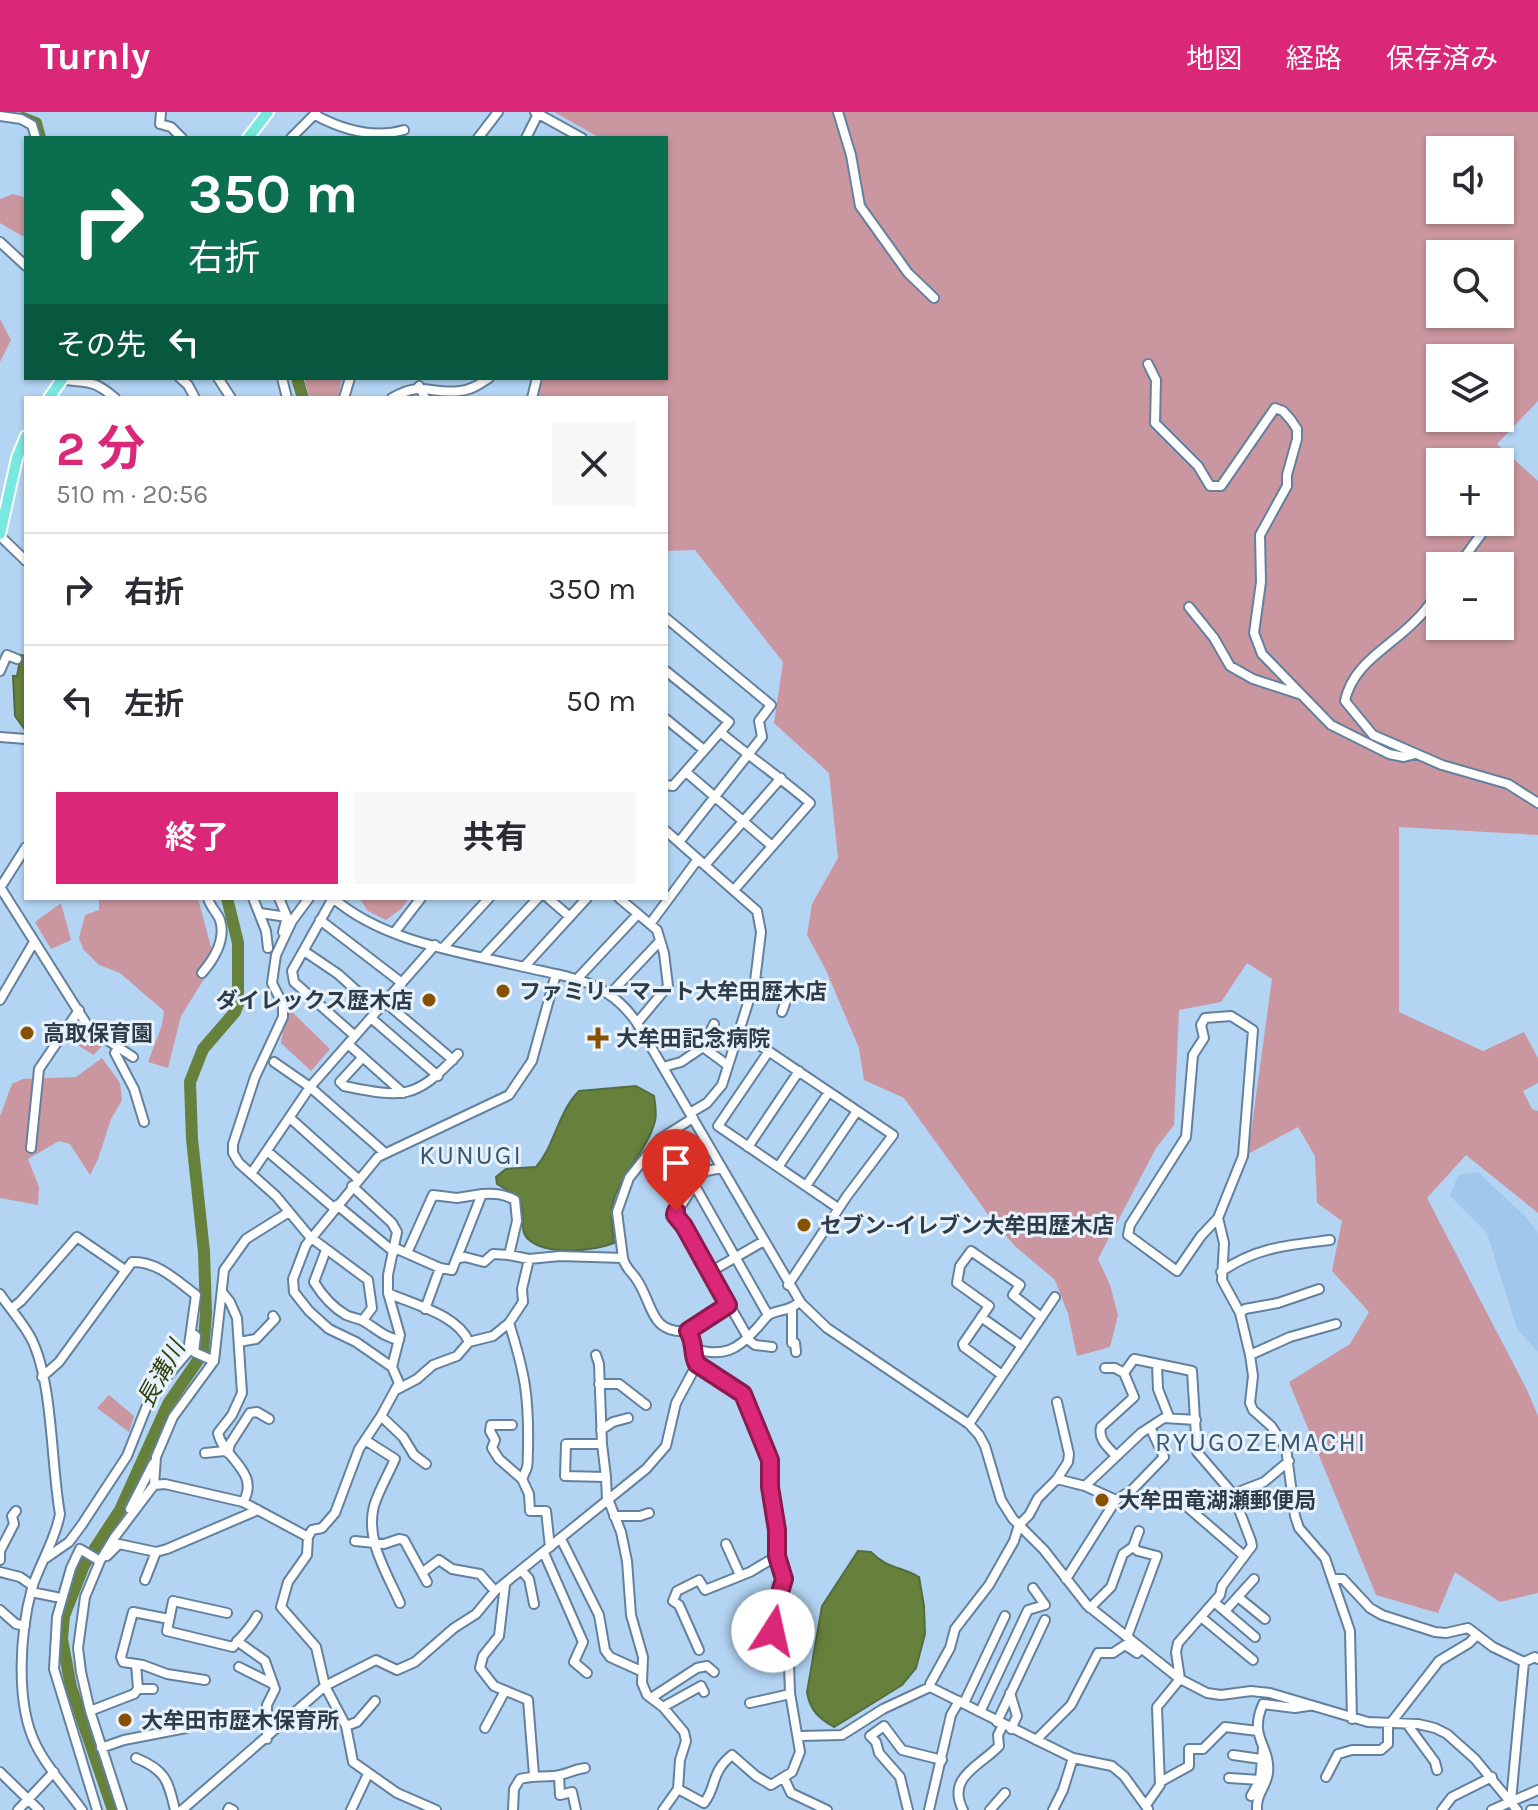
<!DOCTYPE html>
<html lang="ja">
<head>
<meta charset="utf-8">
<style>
  body { margin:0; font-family:Karla,"Noto Sans JP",sans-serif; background:#f7f7f7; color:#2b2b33; height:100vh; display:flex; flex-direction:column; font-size:30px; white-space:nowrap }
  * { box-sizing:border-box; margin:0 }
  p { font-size:26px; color:#7c7c81 }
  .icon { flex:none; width:44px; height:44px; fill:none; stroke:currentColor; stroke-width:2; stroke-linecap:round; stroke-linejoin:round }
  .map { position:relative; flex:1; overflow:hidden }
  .panel { position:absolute; left:24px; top:284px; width:644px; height:504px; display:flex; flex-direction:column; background:#fff; border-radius:0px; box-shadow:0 2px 6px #0004 }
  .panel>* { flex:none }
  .hud { position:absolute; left:24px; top:24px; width:644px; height:244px; border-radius:0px; box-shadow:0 2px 6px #0004; background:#0b6e4f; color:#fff; overflow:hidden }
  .buttons { position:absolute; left:1426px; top:24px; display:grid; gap:16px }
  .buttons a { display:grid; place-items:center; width:88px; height:88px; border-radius:0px; background:#fff; box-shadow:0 2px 6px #0004; font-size:40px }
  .pin { position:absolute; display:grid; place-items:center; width:68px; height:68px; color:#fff; margin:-82px -34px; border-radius:50% 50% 50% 0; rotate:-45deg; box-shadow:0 0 8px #0007 }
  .pin .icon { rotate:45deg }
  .me { position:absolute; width:88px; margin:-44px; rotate:10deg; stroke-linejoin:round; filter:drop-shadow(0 0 6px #0008) }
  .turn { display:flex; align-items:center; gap:28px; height:168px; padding:0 32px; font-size:36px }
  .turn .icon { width:104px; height:104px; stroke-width:2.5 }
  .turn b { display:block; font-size:56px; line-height:68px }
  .then { display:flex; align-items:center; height:76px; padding:0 32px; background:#0003; gap:16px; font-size:30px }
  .round { display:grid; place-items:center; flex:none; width:84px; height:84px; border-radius:0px; background:#f7f7f7 }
  .summary { display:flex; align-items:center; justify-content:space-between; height:136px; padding:0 32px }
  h1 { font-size:48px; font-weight:700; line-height:60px; color:#db2777 }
  .cta { display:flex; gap:16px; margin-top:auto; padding:16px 32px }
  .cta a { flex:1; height:92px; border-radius:0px; background:#db2777; color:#fff; font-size:32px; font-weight:700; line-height:92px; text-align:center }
  .cta a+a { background:#f7f7f7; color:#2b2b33 }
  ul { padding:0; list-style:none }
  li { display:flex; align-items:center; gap:24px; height:112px; padding:0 32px; border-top:2px solid #e1e1e2 }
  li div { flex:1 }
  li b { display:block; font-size:30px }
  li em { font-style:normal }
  header { display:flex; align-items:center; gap:48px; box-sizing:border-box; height:112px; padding:0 40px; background:#db2777; color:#fff }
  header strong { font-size:38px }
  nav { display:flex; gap:44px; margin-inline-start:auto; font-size:28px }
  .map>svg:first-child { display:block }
  .built { fill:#a1c7eb }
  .green { fill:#ca969f; fill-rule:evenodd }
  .water { fill:#66813c; stroke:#556c40; stroke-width:2 }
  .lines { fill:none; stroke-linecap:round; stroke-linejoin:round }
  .river { stroke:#66813c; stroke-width:12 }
  .minor-casing { stroke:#63819e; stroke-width:12 }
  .major-casing { stroke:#fff; stroke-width:14 }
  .minor { stroke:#fff; stroke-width:8 }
  .major { stroke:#79e8e0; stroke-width:10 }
  .route-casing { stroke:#8e194d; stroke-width:20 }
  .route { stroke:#db2777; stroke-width:14 }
  .poi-dot { fill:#875100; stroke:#e8f2fc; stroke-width:3 }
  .labels { text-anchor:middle; stroke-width:6; stroke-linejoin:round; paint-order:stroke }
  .poi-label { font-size:22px; font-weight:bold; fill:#2e3b48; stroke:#e8f2fc; text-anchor:start }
  .water-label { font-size:24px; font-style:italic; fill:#2f420e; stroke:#e8f2fc }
  .quarter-label { font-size:26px; letter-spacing:2px; fill:#395671; stroke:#e8f2fc }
</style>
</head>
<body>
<header>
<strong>Turnly</strong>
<nav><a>地図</a><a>経路</a><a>保存済み</a></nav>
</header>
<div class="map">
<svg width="1538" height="1698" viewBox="0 0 1538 1698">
  <rect width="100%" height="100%" fill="#b3d4f3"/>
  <!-- built -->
  <path class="built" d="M1478 1060 1526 1105 1538 1121V1240L1517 1217 1487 1121 1450 1084 1458 1063Z"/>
  <!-- green -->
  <path class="green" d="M554 0H1538V289L1497 332 1538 369V723L1399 715V900L1483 939 1524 920 1538 946V971L1523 979 1532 997 1538 999V1101L1466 1043 1427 1086 1527 1278 1538 1304V1481L1500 1490 1455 1460 1438 1501 1376 1483 1289 1270 1350 1232 1369 1200 1332 1159 1342 1109 1317 1091 1315 1044 1298 1015 1248 1042 1272 867 1247 851 1221 890 1179 898 1174 1013 1156 1036 1098 1147 1110 1173 1118 1203 1110 1235 1077 1244 1068 1202 1055 1168 1016 1135 992 1108 904 986 864 968 859 936 825 856 807 823 812 792 838 746 829 661 774 611 783 550 695 438 666 439V286H537L542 266H666V26H600ZM1440 38H1500V98H1440ZM1440 142H1500V202H1440ZM1440 246H1500V306H1440ZM1440 350H1500V410H1440ZM1440 454H1500V514H1440Z
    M13 82 26 86V124H22L0 111V87Z
    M0 207 11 228 0 250Z
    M304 266H342L338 286H310Z
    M99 786H198L213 843 204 867 181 904 168 956 148 950 162 913 164 899 120 861 99 853 83 837 79 826 85 803 99 798Z
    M359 786H409L401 797 386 808 368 799Z
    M61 791 71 828 51 837 35 810Z
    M287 895 330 937 311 959 281 931Z
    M78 907 104 931 94 943 67 927Z
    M102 946 120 971 122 988 111 1007 98 1047 90 1063 70 1032 59 1029 28 1047 39 1075 38 1093 0 1086V1004L12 972 23 967 76 965Z
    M109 1283 134 1304 129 1320 97 1296Z"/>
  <!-- water -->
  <path class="water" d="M21 543 26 544V619L15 604 13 564H17Z
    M636 974 654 984C655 992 657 1001 655 1009 648 1037 623 1059 614 1087 609 1102 613 1116 614 1131 593 1139 546 1144 528 1127 517 1116 528 1097 518 1086 513 1080 503 1076 497 1072L496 1065 506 1057 536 1055C555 1033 558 1000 579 979Z
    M858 1439 871 1440C887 1457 900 1454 919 1465L924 1494 925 1522 916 1556 902 1573 834 1615C819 1606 810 1599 807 1580L822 1494Z"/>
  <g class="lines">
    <!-- river -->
    <path class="river" d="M23 6 36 11 40 26
      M297 266 303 286
      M113 1698 71 1575 62 1527 64 1504 84 1453 120 1398 168 1292 203 1241 206 1201 204 1140 192 1027 190 970 203 937 235 900 238 892V831L227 786"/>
    <!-- minor casing -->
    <g class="minor-casing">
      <path id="minor" d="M161 0 160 12 171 15 182 26
        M535 0 582 26
        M838 0 851 43 860 94 908 161 934 186
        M315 3C343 18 373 27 404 18
        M0 4 21 7 32 13 36 26
        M291 26 316 1
        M478 26 498 0
        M526 26 538 2
        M0 130 26 154
        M1148 252 1156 268 1155 311 1198 354 1210 374H1221L1275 296 1283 299 1291 308 1297 317V327L1287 363V374L1260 423 1261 470 1254 521 1262 542 1331 613 1389 642 1404 645 1415 642
        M180 266 188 273 195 286
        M218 266 231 286
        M282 266 287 286
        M60 267C87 272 92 266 115 286
        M419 274 425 286
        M344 286 350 266
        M392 286C423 268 430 283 460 279 471 278 480 272 489 266
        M532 286 537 266
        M0 424 26 449
        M1458 454 1490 410
        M1440 478C1433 487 1426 499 1417 507 1391 535 1353 550 1345 589L1373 623 1442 653 1508 672 1538 691
        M1189 495 1214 526 1230 554 1253 567 1299 582
        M666 506 771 593 759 609 762 625 679 730
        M0 559 7 543 17 547
        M666 559 729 610 673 674 666 673
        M666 607 704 638
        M720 620C749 644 781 666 810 691L734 778
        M0 625 26 627
        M686 660 772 734
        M666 719 757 799 761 820 755 869 722 973 707 991 690 1001
        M705 753 781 666
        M0 775 89 916 133 945
        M0 776 26 735
        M253 786 266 819 268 836
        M279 786 287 805 283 820
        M309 786 292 809 276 843 272 871 283 893V905L255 965 233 1032V1041L239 1051 276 1084 310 1125 368 1168 372 1196 363 1208
        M333 786C384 830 460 840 524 855 571 866 608 868 637 911L801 1191 827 1216 969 1312 979 1323 985 1334 1001 1388 1013 1407 1044 1438 1087 1493 1180 1567 1207 1581 1221 1583 1251 1579 1270 1581 1368 1610 1418 1612 1435 1616 1447 1622 1475 1647 1517 1698
        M333 786 292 859 294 870 355 924
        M548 786 570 805
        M619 786 657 818 664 841 668 874 637 911
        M260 801 287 805
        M320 808 402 871
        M650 812 698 747
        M394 821 421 786
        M444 835 489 786
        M304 839 338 862 378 898
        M483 845 538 786
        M524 855 587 786
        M202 861C214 847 226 827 220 808 217 800 210 795 208 786
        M578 866 638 802
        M755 869 789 880 782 900
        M610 882 660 829
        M0 888 34 830
        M385 890 453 948
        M1231 904 1253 918 1243 1044 1218 1106 1201 1124 1177 1159 1128 1123 1130 1113 1186 1025 1193 943 1204 926 1201 913 1205 906Z
        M371 906 438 964
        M740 920 893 1023 847 1084 788 1173
        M348 932 403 981
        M703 935 714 912
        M118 936 115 941 134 977 144 1010
        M769 939 718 1014 838 1096
        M363 945 340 970 344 974C403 986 415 988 458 942
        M274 950 310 975 385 1041
        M663 955 681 950 703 935 726 952
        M290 1006 358 1067
        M748 1035 799 959
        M31 1036 39 957 79 898
        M267 1039 334 1096
        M778 1055 829 980
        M722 1056 706 1059 700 1064 675 1103 684 1114 750 1229 755 1233 772 1235
        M251 1062 310 975 435 833
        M352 1074 392 1111 397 1120 388 1163V1181L400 1223 392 1255 399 1271 381 1304 359 1337 335 1401 322 1416 312 1418 308 1425 307 1443 288 1470 281 1495 316 1535 325 1574 346 1614 353 1650 397 1681 436 1698
        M695 1074 768 1203
        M806 1074 857 999
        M337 1093 394 1140
        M1218 1106 1224 1131 1222 1168 1240 1201 1250 1243 1253 1264 1250 1291 1253 1298 1271 1314 1286 1336 1295 1404 1299 1416 1325 1446 1350 1519 1352 1607
        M395 1136 440 1156 452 1158 482 1082C495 1081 504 1082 515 1088L517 1109 509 1143 529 1147 560 1144 623 1146
        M326 1138 314 1170C322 1183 332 1195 346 1203 352 1206 359 1206 365 1210 378 1218 384 1225 399 1228
        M407 1141 433 1083 457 1086 482 1082
        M459 1146 465 1145 484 1150 493 1142 509 1143
        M710 1160 764 1129
        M1221 1160C1255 1135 1290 1133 1330 1128
        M222 1180 230 1190 237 1206 242 1281 232 1303 218 1321C223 1346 261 1360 243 1390
        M388 1181C414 1193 457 1202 469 1230
        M0 1182C10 1197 24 1212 32 1228 53 1272 51 1352 60 1402 55 1429 40 1451 32 1476 20 1520 15 1592 36 1633 47 1656 67 1677 82 1698
        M11 1197 21 1189 77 1125 125 1158
        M425 1197 440 1156
        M792 1197V1231H795L796 1240
        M1240 1201 1245 1197 1278 1191 1319 1177
        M981 1205 1022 1234
        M509 1211C525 1261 529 1285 528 1337 527 1354 530 1350 522 1367L529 1382 530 1399H546L550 1435
        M688 1219 728 1193
        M191 1220 196 1224 194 1240 214 1249
        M239 1230 256 1227 275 1207 273 1204
        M694 1237C723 1245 737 1239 757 1216 761 1212 765 1205 770 1202 781 1197 790 1199 799 1190
        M596 1243 599 1252 602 1332
        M1250 1243 1290 1225 1336 1212
        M1157 1252 1158 1277 1169 1305
        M392 1255 356 1230 329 1217 309 1199 294 1180 293 1167 306 1133 378 1045 509 983 532 949 556 862
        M1105 1256H1115L1124 1261 1134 1247 1192 1259 1197 1340 1233 1382 1251 1429 1252 1434 1222 1474 1220 1483 1178 1531 1176 1540 1180 1567 1157 1595 1160 1673 1146 1693
        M1002 1263 964 1235 963 1232 989 1194 957 1171 960 1154 971 1139 1020 1173 1013 1183 1041 1205
        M42 1265 59 1250 132 1150C157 1149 176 1168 196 1183L188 1240 157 1276 148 1291 127 1344 81 1414 69 1430 46 1446
        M599 1272H619L646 1293
        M396 1278 417 1267 433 1253 457 1244 469 1230 493 1224 509 1211 523 1190 522 1177 529 1147
        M381 1304 403 1325 414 1343 426 1352
        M969 1312 1055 1185
        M512 1313H491L490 1319 495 1328 492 1336 499 1347 522 1367
        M601 1318 613 1310 628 1306
        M365 1328 395 1347C388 1363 379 1378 374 1394 365 1428 387 1461 400 1491
        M566 1332H602L606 1365 565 1364Z
        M205 1341 225 1339
        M228 1341 230 1332 250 1301 257 1300 269 1307
        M1116 1344C1108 1335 1098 1328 1101 1315L1134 1285 1124 1261
        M606 1365 607 1388
        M1057 1367 1068 1350 1069 1342 1057 1290
        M154 1373 165 1372 243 1390 308 1425
        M1085 1374 1141 1321 1164 1306 1196 1308
        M1233 1382 1264 1370 1289 1349
        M1177 1386 1244 1444
        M608 1387 621 1420 627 1449 631 1503 643 1545 642 1571 647 1583 663 1595 684 1620 686 1629 680 1648 678 1677 663 1698
        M130 1397 153 1352
        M614 1404H640L649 1401
        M561 1427 599 1503 605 1538 610 1545 641 1559
        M355 1429 384 1432 399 1427 404 1428 427 1470
        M726 1432 740 1463
        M544 1441 583 1530 574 1550 587 1561
        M107 1444 119 1432 156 1440 167 1437 258 1398
        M0 1448V1439L14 1412 12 1404 16 1399
        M522 1459 529 1467 534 1492
        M0 1460 20 1465 33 1474
        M423 1460 439 1448 452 1457 480 1462 495 1479
        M1066 1467 1116 1388 1132 1378 1164 1345 1150 1315
        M1333 1467H1343L1370 1496 1382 1503 1435 1520 1446 1521 1468 1516 1493 1535 1524 1550 1535 1545 1538 1547
        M145 1468 156 1440
        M505 1473 499 1524 483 1544 480 1556 494 1574 528 1588 534 1663
        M31 1480 56 1485
        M1238 1485 1265 1507
        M1214 1490 1255 1525
        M1090 1496 1111 1475 1123 1442 1133 1435
        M0 1498 16 1512 25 1514
        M1225 1499 1254 1467
        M227 1501 173 1489 167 1519 233 1535C241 1524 251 1516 257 1504
        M1201 1505 1253 1548
        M169 1507 133 1500 121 1545 123 1550 143 1553 167 1562 205 1568
        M741 1516 773 1504
        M1127 1525 1157 1444 1138 1439 1133 1435 1139 1419
        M237 1529 265 1549 275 1577 267 1593V1627
        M699 1538 679 1493 673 1489 677 1479 699 1468 705 1478 750 1460 777 1444
        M239 1555 273 1572
        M930 1575 1073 1646 1112 1654 1124 1664 1148 1697
        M138 1577H153
        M1010 1581 1017 1604 1011 1617
        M651 1586 697 1556 707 1554 714 1560
        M750 1591 790 1582
        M964 1591 1005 1504
        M663 1595 701 1574 704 1580
        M90 1599 134 1582 138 1577 136 1552
        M980 1600 1028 1498 1045 1493 1033 1476
        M997 1610 1045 1508
        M1390 1612 1439 1549 1469 1531 1477 1523
        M1407 1612 1435 1650 1437 1658
        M346 1614 357 1610 375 1589
        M485 1616 505 1579
        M800 1624 842 1623 883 1597 930 1575V1572L950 1536 955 1517 989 1473 1014 1429 1019 1413 1029 1403 1038 1386 1057 1367 1085 1374 1116 1388
        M1036 1628 1071 1593 1098 1541H1113L1125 1533 1137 1541 1141 1536
        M101 1636 124 1628 186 1616C193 1610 201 1611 210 1608 239 1599 239 1608 266 1612
        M1233 1643 1261 1647
        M136 1646C166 1658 168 1669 175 1698
        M0 1660 39 1698
        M559 1663 560 1683 572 1680 576 1698
        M1326 1665 1338 1642 1352 1638H1381L1388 1632V1612
        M784 1666 791 1681 827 1698
        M1229 1666 1260 1668
        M1160 1670 1189 1654V1637H1203L1225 1615 1258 1619
        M678 1677 704 1691C717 1675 710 1661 732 1643L756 1664 771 1673 792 1660 800 1640 790 1581 789 1552 771 1511 784 1467 777 1444V1418L770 1375V1348L743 1282 697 1252C691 1242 696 1233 688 1219 650 1222 654 1194 637 1168 632 1160 625 1156 623 1146L617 1100 629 1066 660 1027 693 1006
        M1251 1684 1260 1668 1263 1637
        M1511 1689 1524 1550
        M18 1698 54 1660
        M97 1698 54 1557 57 1505 71 1456 80 1437 100 1449
        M122 1698 90 1599 81 1560 78 1536 85 1485 100 1449 114 1426 154 1373 156 1345 173 1305 214 1249 224 1158 246 1127 289 1100
        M182 1698 325 1574 376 1548 397 1558 415 1550 454 1516 476 1502 495 1479 646 1357 666 1334 676 1291 697 1252
        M228 1698 229 1696 233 1698
        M351 1698 368 1662
        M513 1698 514 1677 520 1667C532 1664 541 1665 553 1664 564 1664 574 1657 585 1656
        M908 1698 900 1665 879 1641 876 1630 870 1624 884 1614 902 1638 942 1648
        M929 1698 951 1603 959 1589
        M963 1698C946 1665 980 1654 999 1634L998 1623 1003 1613
        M990 1698 1005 1681
        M1053 1698 1063 1678 1073 1646
        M1257 1698C1256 1681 1266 1676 1268 1661 1271 1634 1248 1626 1263 1592L1295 1596 1308 1594
        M1442 1698 1452 1685 1492 1665
        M1492 1698 1538 1678
        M1531 1698H1538"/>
    </g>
    <!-- major casing -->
    <g class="major-casing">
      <path id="major" d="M248 26 268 0
        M49 286 63 266
        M0 422 17 346 26 324"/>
    </g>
    <!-- minor -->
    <use href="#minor" class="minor"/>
    <!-- major -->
    <use href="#major" class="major"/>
  </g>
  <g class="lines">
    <!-- route casing -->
    <g class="route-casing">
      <path id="route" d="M676 1099 675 1103 684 1114 728 1193 688 1219C696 1233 691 1242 697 1252L743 1282 770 1348V1375L777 1418V1444L784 1467 771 1511 773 1519"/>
    </g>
    <!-- route -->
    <use href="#route" class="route"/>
  </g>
  <!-- markers -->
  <g class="poi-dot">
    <circle cx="503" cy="879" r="8"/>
    <circle cx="429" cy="888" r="8"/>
    <circle cx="27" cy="921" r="8"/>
    <path d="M594 914h8v8h8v8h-8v8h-8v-8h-8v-8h8z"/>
    <circle cx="804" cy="1113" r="8"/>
    <circle cx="1102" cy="1388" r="8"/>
    <circle cx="125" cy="1608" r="8"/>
  </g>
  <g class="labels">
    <!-- poi labels -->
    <g class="poi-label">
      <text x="519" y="887">ファミリーマート大牟田歴木店</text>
      <text x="413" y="896" text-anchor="end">ダイレックス歴木店</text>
      <text x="43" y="929">高取保育園</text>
      <text x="616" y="934">大牟田記念病院</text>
      <text x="820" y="1121">セブン-イレブン大牟田歴木店</text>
      <text x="1118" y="1396">大牟田竜湖瀬郵便局</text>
      <text x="141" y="1616">大牟田市歴木保育所</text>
    </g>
    <!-- water labels -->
    <g class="water-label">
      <text transform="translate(161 1262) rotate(-61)" y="8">長溝川</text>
    </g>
    <!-- quarter labels -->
    <g class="quarter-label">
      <text x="471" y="1052">KUNUGI</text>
      <text x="1261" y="1339">RYUGOZEMACHI</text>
    </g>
  </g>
</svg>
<div class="buttons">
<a><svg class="icon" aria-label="sound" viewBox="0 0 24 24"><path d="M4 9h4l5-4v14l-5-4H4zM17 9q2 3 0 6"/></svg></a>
<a><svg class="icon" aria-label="search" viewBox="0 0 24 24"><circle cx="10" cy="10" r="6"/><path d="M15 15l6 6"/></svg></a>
<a><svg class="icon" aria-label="layers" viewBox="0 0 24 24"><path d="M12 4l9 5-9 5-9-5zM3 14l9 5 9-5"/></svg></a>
<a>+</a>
<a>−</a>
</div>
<div class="pin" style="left:676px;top:1099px;background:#d93025"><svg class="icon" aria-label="arrive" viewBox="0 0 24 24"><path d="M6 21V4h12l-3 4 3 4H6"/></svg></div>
<svg class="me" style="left:773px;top:1519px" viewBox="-20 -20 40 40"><circle r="19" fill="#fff"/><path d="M0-13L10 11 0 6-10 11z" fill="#db2777"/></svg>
<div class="hud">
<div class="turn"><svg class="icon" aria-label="right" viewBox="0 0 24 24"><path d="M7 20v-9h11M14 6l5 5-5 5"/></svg><div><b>350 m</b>右折</div></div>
<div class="then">その先<svg class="icon" aria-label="left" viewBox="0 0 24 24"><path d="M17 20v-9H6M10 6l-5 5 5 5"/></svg></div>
</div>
<section class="panel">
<div class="summary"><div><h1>2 分</h1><p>510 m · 20:56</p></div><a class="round"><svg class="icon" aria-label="close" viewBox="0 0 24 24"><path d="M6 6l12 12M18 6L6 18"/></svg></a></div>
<ul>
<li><svg class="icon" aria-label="right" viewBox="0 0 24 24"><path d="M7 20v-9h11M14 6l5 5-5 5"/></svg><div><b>右折</b></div><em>350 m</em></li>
<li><svg class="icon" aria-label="left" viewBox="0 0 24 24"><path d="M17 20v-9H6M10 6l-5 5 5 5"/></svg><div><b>左折</b></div><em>50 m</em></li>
</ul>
<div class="cta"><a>終了</a><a>共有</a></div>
</section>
</div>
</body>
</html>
